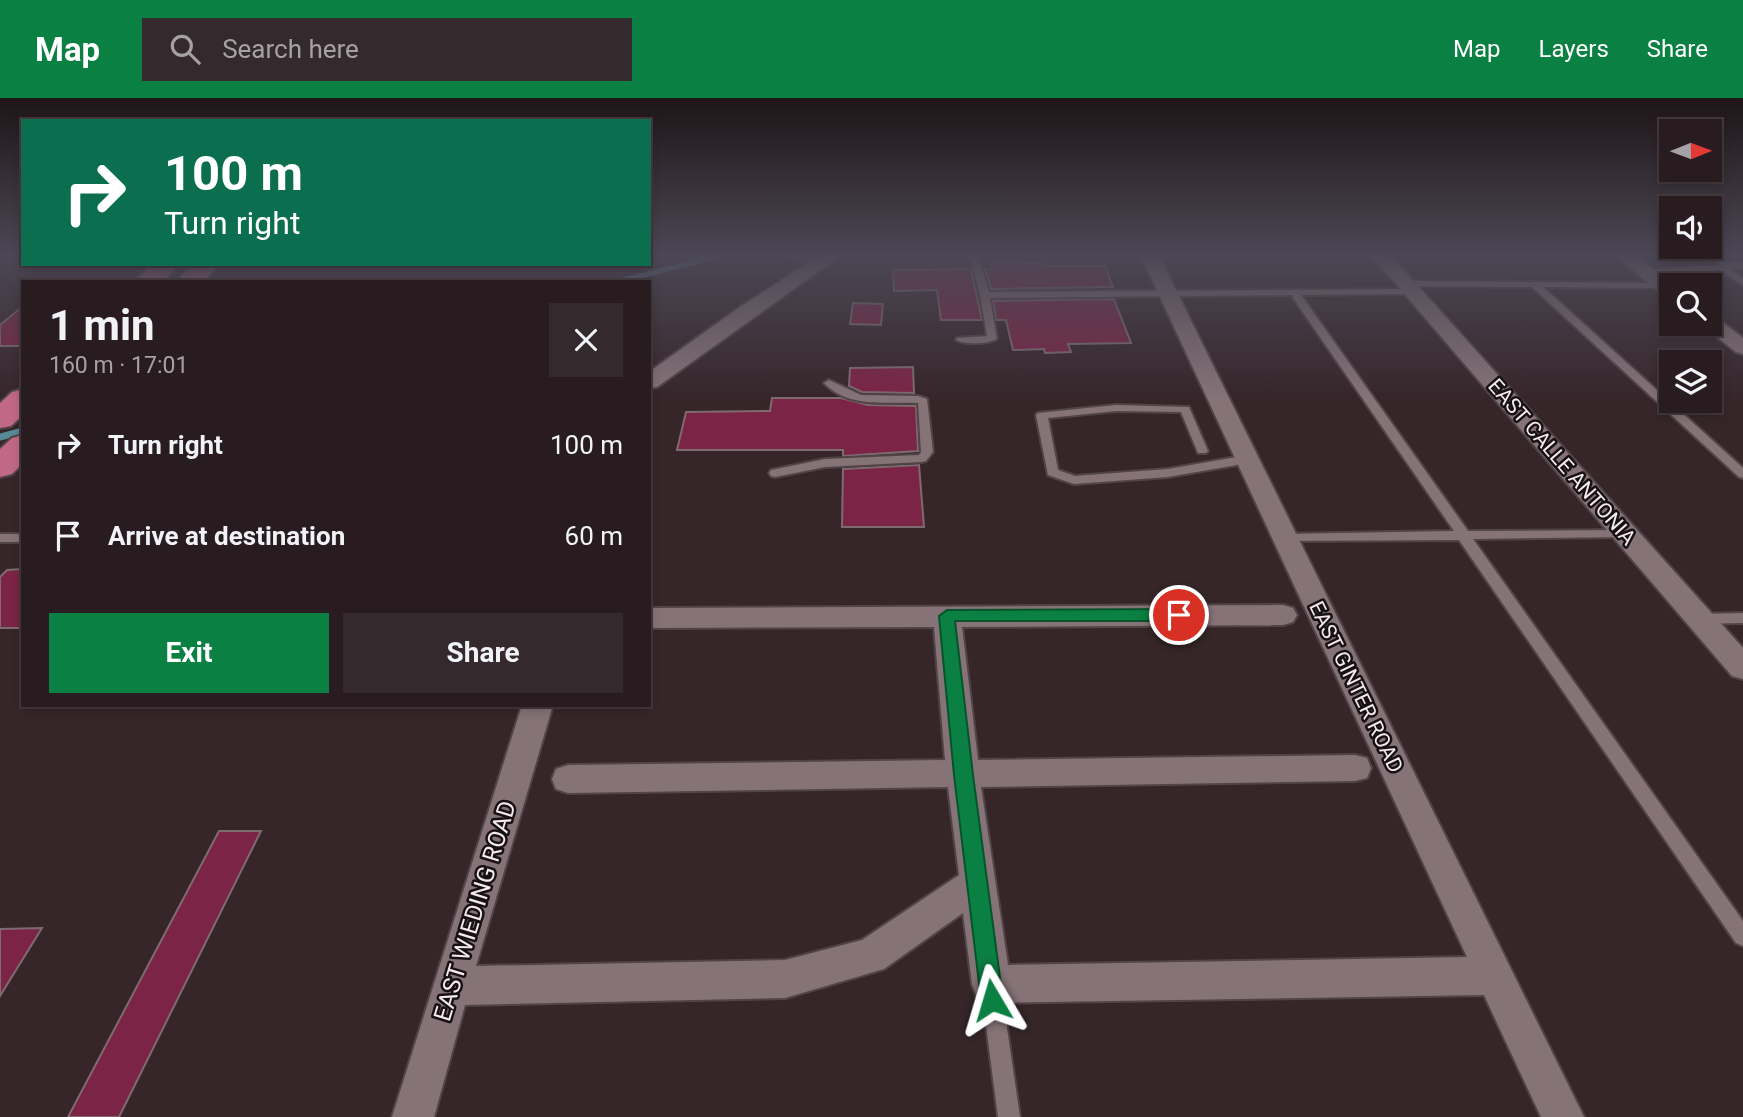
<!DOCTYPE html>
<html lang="en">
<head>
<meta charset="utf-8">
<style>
  body { margin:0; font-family:Roboto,sans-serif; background:#34292d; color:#f1f3f6; height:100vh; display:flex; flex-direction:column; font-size:26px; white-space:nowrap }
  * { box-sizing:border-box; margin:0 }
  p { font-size:23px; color:#a5a1a5 }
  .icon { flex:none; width:38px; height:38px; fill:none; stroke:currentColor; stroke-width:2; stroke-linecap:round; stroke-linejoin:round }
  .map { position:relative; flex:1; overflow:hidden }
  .sheet { position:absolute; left:21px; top:182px; width:630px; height:427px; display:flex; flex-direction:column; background:#281c20; border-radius:0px; box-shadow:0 4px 10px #0003,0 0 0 2px #443a3e }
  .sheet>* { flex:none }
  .hud { position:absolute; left:21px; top:21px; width:630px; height:147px; border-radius:0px; box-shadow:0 4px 10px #0003,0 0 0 2px #443a3e; background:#0b6e4f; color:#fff; overflow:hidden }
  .needle { width:46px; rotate:89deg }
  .controls { position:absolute; left:1659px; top:21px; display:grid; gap:14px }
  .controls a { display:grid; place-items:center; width:63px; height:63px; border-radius:0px; background:#281c20; box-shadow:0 4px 10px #0003,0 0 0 2px #443a3e; font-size:35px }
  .pin { position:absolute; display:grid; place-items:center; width:60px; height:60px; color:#fff; margin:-30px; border:4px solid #fff; border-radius:50%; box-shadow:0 2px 7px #0007 }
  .me { position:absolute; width:77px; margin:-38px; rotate:353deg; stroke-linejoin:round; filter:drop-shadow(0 0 5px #0008) }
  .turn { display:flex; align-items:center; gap:24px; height:147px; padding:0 28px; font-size:32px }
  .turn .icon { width:91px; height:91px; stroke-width:2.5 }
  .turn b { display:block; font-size:49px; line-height:60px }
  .round { display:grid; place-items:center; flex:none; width:74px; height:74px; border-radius:0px; background:#34292d }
  .summary { display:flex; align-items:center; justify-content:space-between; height:119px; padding:0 28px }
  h1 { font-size:42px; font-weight:700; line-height:52px }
  .cta { display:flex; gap:14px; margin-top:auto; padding:14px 28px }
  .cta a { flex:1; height:80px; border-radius:0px; background:#0b8043; color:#fff; font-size:28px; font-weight:700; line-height:80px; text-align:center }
  .cta a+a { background:#34292d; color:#f1f3f6 }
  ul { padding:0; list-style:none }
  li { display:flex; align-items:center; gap:21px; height:91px; padding:0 28px }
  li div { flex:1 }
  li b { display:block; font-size:26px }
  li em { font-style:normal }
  header { display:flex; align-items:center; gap:42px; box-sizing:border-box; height:98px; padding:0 35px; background:#0b8043; color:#fff }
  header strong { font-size:33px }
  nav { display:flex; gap:38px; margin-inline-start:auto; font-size:24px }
  .search { width:490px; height:63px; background:#34292d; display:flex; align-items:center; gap:18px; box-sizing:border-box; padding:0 24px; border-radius:0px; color:#a5a1a5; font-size:26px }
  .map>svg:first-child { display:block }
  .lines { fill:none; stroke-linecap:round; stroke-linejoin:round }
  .stream-far1 { stroke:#588997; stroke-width:5 }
  .stream { stroke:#588997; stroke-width:7 }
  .building { fill:#7c2446; stroke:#7e6b70; stroke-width:2 }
  .service-casing { stroke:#514447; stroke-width:4 }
  .minor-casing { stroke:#514447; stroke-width:4 }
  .primary-casing { stroke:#514447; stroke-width:4 }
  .service { fill:#867378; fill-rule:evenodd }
  .minor { fill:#867378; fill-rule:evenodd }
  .primary { fill:#c16887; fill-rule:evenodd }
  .route { fill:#0b8043; stroke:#07532c; stroke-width:2 }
  .labels { text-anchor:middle; stroke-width:5; stroke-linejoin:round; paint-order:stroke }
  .street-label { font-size:21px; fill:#f5eaed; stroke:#181113 }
  .near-street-label { font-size:24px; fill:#f5eaed; stroke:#181113 }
</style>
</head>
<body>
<header>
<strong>Map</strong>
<div class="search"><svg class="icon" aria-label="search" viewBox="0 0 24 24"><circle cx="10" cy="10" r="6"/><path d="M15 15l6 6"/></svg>Search here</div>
<nav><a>Map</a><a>Layers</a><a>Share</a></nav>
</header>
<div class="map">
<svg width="1743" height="1019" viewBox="0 0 1743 1019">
  <rect width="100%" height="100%" fill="#36262a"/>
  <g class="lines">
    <!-- stream-far1 -->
    <path class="stream-far1" d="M792 158 806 164
      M616 184 718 158"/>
    <!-- stream -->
    <path class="stream" d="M0 339 23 333"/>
  </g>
  <!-- building -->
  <path class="building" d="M991 164 1044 165 1045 168H1105L1113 189 991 191 985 171H992Z
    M971 171 982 222H941L937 192 894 193 893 172Z
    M1114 201 1131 245 1068 246 1071 254 1045 255 1044 251 1013 252 1006 222H996L993 203Z
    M853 205 883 206 881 227 850 226Z
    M23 208V248H0V227Z
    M913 269 914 295 862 294 849 288 850 270Z
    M772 300H841L868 307 916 308 918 353 843 358V352H677L686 314 770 313Z
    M919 367 924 429H842L843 371Z
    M23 471V530H0V479L7 472Z
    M219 733H261L119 1019H68Z
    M42 830 0 898V831Z"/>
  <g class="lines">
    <!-- service casing -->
    <g class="service-casing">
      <path id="service" d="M970 158H978L989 194 1414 191 1416 193 1411 196 1301 197 1468 433 1629 432 1630 435 1624 439 1473 441 1743 823V848L1736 845 1459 442 1279 443 1278 440 1284 436 1454 433 1291 197 990 200 997 241C988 246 965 247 956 242L957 240 987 238 980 197Z
        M1720 164H1743V170L1731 171 1743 180V187L1720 172 1646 178 1641 175 1646 172 1716 167Z
        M1406 183 1666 185V189L1663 190 1543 189 1743 370V380L1739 379 1532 189 1403 188V184Z
        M829 282 861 297 918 298 927 301 933 354 926 363 922 364 825 369 775 379 771 378 769 375 771 372 825 361 919 357 921 354 918 305C885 303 849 311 824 285Z
        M1116 307 1189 309 1208 353 1206 355H1198L1181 314 1116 313 1048 320 1058 372 1075 378 1168 371 1248 357 1254 361 1248 365 1168 379 1074 386 1048 377 1036 317 1038 315Z
        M0 436H23V444H0Z
        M1743 515V525L1700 526 1693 521 1700 516Z
        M991 879 998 882 1001 889 1020 1019H998L981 889 984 882Z"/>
    </g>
    <!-- minor casing -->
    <g class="minor-casing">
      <path id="minor" d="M819 158H840L657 289 649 290V274L740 209Z
        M1141 158H1159L1584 1019H1541L1484 897 991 905 977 900 972 886 963 815 884 871 785 900 465 907 434 1019H392L522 607H553L476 868 785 862 862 842 959 777 948 689 568 695 556 691 552 681 556 671 568 667 945 662 934 529 649 530V510L1283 507 1293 510 1297 517 1293 524 1283 527 962 529 978 662 1355 657 1367 660 1371 670 1367 680 1355 683 981 689 1008 867 1467 859Z
        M1372 158H1391L1743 550V581L1732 578Z
        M1616 158H1636L1674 187H1671V200L1664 198Z
        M1710 218 1717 220 1743 240V256L1736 254 1703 228 1701 226H1710Z"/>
    </g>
    <!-- primary casing -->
    <g class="primary-casing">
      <path id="primary" d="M152 166H178L163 184H135Z
        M193 166H219L204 184H176Z
        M23 291V317L11 328 0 330V305L12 294Z
        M23 337V365L12 376 0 379V351L12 340Z"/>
    </g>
    <!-- service -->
    <use href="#service" class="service"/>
    <!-- minor -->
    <use href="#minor" class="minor"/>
    <!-- primary -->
    <use href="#primary" class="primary"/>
  </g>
  <!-- sky -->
  <linearGradient id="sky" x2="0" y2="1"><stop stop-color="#1e1517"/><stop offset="0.52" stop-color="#4c4755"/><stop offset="1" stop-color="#4c4755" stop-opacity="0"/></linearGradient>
  <rect width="1743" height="301" fill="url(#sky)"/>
  <!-- route -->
  <path class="route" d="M1179 511 1187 517 1179 523H955L973 677 1003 902 1000 910 992 913 984 910 981 902 954 677 939 518 947 512Z"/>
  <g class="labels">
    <!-- street labels -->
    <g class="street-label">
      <text transform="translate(1562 364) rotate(49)" y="7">EAST CALLE ANTONIA</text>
      <text transform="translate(1356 589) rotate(64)" y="7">EAST GINTER ROAD</text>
    </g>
    <!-- near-street labels -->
    <g class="near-street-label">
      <text transform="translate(475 813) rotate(-73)" y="8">EAST WIEDING ROAD</text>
    </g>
  </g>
</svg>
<div class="controls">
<a><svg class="needle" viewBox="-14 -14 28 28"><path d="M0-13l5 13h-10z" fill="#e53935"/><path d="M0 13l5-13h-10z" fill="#a5a1a5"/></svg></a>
<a><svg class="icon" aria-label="sound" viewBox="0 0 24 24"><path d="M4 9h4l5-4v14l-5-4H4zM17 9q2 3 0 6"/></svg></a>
<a><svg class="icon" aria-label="search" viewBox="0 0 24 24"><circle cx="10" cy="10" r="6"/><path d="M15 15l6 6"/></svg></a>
<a><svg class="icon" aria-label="layers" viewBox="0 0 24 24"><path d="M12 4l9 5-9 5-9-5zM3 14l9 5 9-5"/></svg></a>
</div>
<div class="pin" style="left:1179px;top:517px;background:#d93025"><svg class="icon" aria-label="arrive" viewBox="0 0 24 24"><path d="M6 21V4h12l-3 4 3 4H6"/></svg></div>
<svg class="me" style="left:992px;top:902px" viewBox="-20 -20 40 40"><path d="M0-17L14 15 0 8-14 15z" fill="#0b8043" stroke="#fff" stroke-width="4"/></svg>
<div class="hud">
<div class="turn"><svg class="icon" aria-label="right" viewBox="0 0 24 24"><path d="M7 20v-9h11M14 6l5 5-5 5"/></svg><div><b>100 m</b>Turn right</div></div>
</div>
<section class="sheet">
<div class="summary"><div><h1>1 min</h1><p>160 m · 17:01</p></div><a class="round"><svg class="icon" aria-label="close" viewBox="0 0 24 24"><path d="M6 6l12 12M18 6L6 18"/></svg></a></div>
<ul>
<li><svg class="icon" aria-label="right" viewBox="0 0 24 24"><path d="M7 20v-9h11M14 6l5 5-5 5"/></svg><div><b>Turn right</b></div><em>100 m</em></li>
<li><svg class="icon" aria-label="arrive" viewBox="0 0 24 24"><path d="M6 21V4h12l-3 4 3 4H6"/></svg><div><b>Arrive at destination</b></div><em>60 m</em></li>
</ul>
<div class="cta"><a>Exit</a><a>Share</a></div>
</section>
</div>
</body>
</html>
